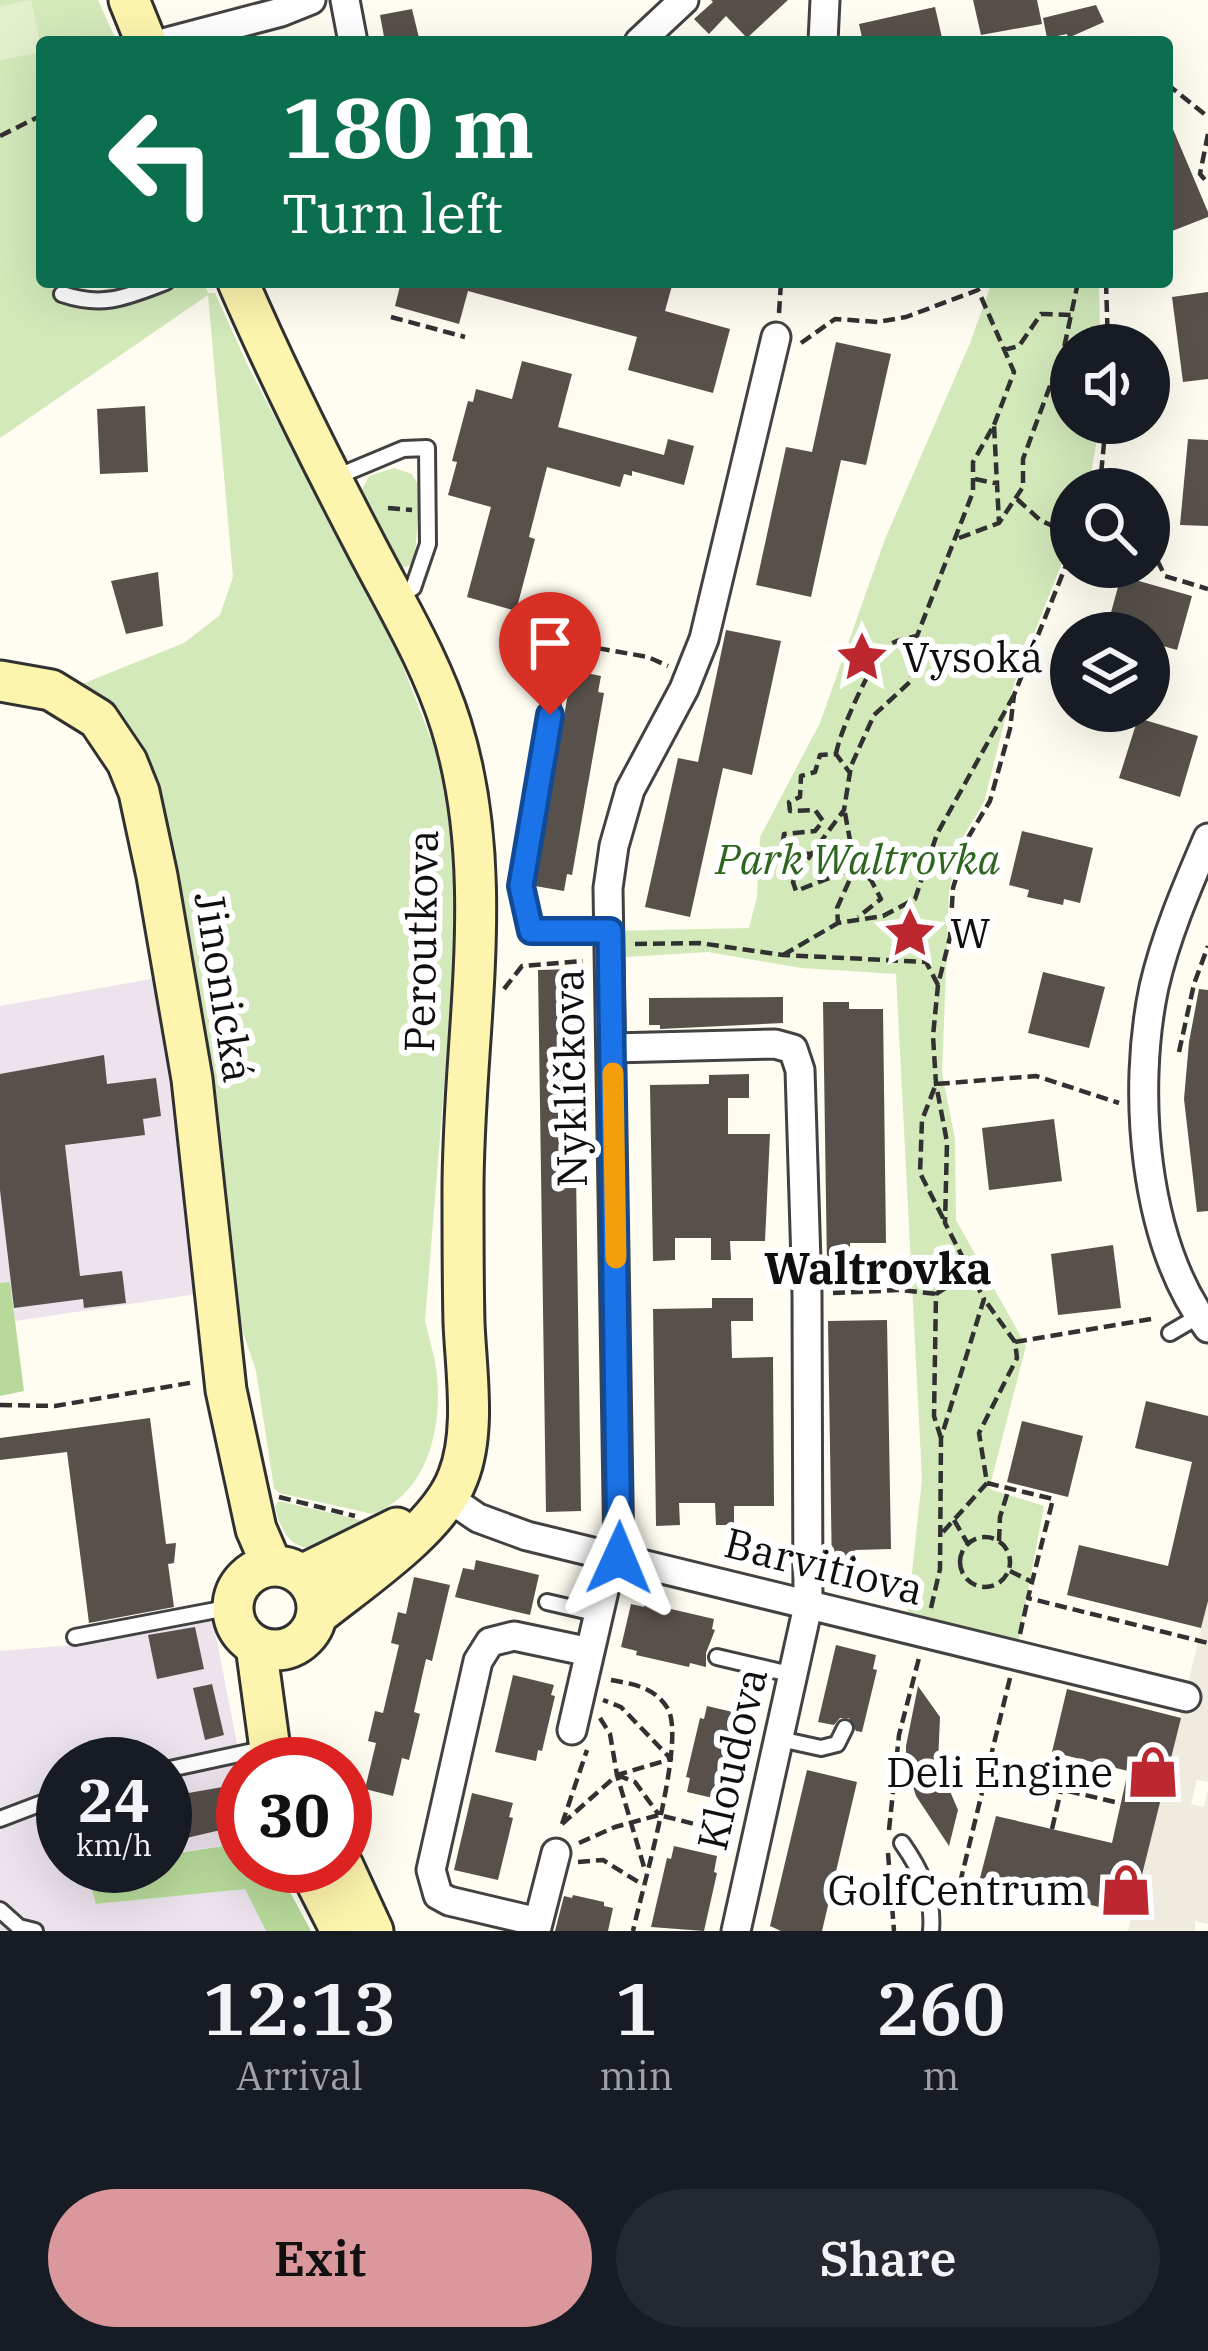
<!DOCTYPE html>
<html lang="en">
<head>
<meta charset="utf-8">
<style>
  body { margin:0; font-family:"IBM Plex Serif",serif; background:#242831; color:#f1f3f6; height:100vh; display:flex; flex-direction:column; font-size:45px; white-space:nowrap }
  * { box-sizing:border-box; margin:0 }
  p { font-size:39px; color:#9ea1a6 }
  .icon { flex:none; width:66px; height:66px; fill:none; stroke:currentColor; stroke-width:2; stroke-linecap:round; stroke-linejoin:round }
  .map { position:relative; height:1931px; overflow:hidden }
  .panel { display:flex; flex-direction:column; background:#171b24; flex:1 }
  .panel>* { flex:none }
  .guide { position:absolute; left:36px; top:36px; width:1137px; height:252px; border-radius:12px; box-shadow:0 12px 48px #0002; background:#0b6e4f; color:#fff; overflow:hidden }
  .buttons { position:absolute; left:1050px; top:324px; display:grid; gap:24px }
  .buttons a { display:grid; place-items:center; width:120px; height:120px; border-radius:50%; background:#171b24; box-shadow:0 12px 48px #0002; font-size:60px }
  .speed { position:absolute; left:36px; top:1737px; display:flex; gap:24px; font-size:60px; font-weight:700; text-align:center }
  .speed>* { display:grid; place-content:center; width:156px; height:156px; border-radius:50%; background:#171b24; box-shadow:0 12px 48px #0002; line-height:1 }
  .speed small { font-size:30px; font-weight:400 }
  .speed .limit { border:18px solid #d22; background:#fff; color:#111 }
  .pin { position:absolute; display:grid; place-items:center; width:102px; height:102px; color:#fff; margin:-123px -51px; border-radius:50% 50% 50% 0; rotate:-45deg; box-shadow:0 0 12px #0007 }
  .pin .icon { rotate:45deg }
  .me { position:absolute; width:132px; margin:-66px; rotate:1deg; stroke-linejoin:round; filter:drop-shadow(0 0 9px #0008) }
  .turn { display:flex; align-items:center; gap:42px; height:252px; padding:0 48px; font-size:54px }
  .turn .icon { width:156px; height:156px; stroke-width:2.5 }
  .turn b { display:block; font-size:84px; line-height:102px }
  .eta { display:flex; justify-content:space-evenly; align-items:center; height:204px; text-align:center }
  .eta b { font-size:72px; font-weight:600; line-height:84px }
  .button { display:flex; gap:24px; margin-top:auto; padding:24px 48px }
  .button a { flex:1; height:138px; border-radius:72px; background:#da989d; color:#111; font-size:48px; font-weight:600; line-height:138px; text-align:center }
  .button a+a { background:#242831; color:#f1f3f6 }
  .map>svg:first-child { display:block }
  .industrial { fill:#ece3ed }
  .green { fill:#d3e9ba }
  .forest { fill:#b7da9a }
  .pitch { fill:#e4f0cc }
  .plaza { fill:#efebdf }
  .building { fill:#57504b }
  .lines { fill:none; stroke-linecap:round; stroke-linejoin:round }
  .lane-casing { stroke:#424242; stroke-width:20 }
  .street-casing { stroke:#424242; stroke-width:33 }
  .secondary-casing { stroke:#313131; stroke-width:45 }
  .path { stroke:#313131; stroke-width:4.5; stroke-dasharray:12 6; stroke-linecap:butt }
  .lane { stroke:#fff; stroke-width:14 }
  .street { stroke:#fff; stroke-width:27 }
  .secondary { stroke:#fdf4ad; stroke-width:39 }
  .route-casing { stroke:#114b97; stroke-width:30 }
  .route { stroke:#1a73e8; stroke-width:21 }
  .slow { stroke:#f59e0b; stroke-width:21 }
  .labels { text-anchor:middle; stroke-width:12; stroke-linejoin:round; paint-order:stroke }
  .poi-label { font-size:42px; fill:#0f0f0f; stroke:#fff; text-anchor:start }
  .park-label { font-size:42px; font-style:italic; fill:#2e661f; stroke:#fff }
  .street-label { font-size:42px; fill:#0f0f0f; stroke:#fff }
  .neighbourhood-label { font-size:45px; font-weight:bold; fill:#0f0f0f; stroke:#fff }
</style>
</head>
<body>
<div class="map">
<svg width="1208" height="1931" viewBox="0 0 1208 1931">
  <rect width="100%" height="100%" fill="#fffcf1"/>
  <!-- industrial -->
  <path class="industrial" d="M157 978 197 1294 15 1321 10 1282 0 1283V1006Z
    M213 1620 243 1775V1843L165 1854V1764H63V1866H85L97 1904 246 1888 266 1931H0V1651L72 1645Z"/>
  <!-- green -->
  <path class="green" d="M0 0H98L117 42H42V282H78L91 293 132 282H204L208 293H215L248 366 398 654 438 757 450 818 456 893 454 964 425 1321C429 1339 436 1359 437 1377 442 1430 427 1493 373 1514L279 1493 274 1488 256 1371 232 1299 119 716 82 684 184 643 220 615 233 577 208 295 0 438Z
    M992 282H1099L1100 345H1071V423H1100L1088 489H1071V540L1014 684 984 802 963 837 949 891 942 1073 955 1139 956 1220 1026 1346 989 1489 1044 1506 1018 1643 907 1619 922 1479 896 974 801 968 708 952 610 958V931L749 928 757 897 760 837 820 723 885 539 970 343Z
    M394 468 412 474 420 488 415 557 410 565 402 568 395 565 358 498 369 476Z
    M279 1501 360 1520 362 1523C325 1553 287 1565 275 1506Z"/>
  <!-- forest -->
  <path class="forest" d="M10 1282 24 1391 0 1396V1283Z
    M243 1843V1866H276L311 1931H266L245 1889 96 1904 85 1866H165V1855Z"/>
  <!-- pitch -->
  <path class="pitch" d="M31 0 42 52 0 60V6Z"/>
  <!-- plaza -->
  <path class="plaza" d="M1208 1601V1782L1197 1780 1191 1804 1204 1807 1208 1790V1924L1195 1921V1931H1128Z"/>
  <!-- building -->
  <path class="building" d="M711 0H788L747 38 726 16 709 34 694 19 713 2Z
    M973 0H1037L1042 24 981 35Z
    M1096 5 1104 22 1068 38 1067 34 1047 38 1043 18Z
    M935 7 943 42H863L859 24Z
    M412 9 420 42H385L380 15Z
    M1167 115 1208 212V217L1167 233Z
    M401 282H673L665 311 730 329 713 393 628 370 637 337 468 291 459 324 395 306Z
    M1208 292V379L1183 382 1172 297Z
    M836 342 891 354 866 465 841 460 811 597 756 585 786 447 812 452Z
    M522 361 572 374 558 427 664 455 668 439 694 446 684 485 632 471V476L624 474 620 487 547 467 529 537 535 539 516 611 467 597 491 507 448 495 457 462 452 461 468 401 473 402 476 389 512 399Z
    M145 406 148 472 100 474 97 409Z
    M1188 439 1208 440V526L1180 525Z
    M158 572 163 626 126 634 111 581Z
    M1121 576 1192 596 1177 650 1149 642V633L1107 627Z
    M726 630 781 641 752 775 723 768 690 917 645 907 678 758 698 762Z
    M572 670 601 676 598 692 604 693 572 875 567 874 564 891 535 886Z
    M1138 718 1198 736 1180 797 1119 778Z
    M1022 831 1093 848 1080 903 1064 899 1063 905 1027 897 1029 890 1009 885Z
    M573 969 581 1511 546 1512 538 970Z
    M1043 972 1105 987 1089 1048 1028 1033Z
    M1199 989 1208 990V1211L1197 1212 1184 1099 1189 1042Z
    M783 997V1023L660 1029V1025H649V998Z
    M823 1002H849V1009H883L886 1243H850V1266H827Z
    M104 1055 107 1084 156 1078 161 1116 143 1119 145 1135 65 1145 80 1276 122 1271 126 1303 84 1308 83 1299 14 1308 0 1190V1074Z
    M749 1074V1098H728V1134H770L765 1241H730L731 1260H711V1238H675V1260L653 1261 650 1085 709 1084V1075Z
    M1054 1119 1062 1181 989 1190 982 1128Z
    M1113 1245 1121 1308 1058 1315 1051 1254Z
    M712 1298H753V1321H731L732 1358 773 1357 774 1506H734V1525H716L715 1503H679L680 1525 656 1526 653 1309 712 1308Z
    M887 1320 891 1549 855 1550V1572L832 1573 828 1321Z
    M1146 1401 1208 1416V1601L1201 1628 1067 1595 1079 1545 1168 1566 1192 1462 1135 1448Z
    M150 1418 166 1544 176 1543 174 1563 168 1564 174 1607 89 1623 67 1452 0 1460V1438Z
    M1022 1421 1083 1436 1068 1497 1007 1482Z
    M476 1560 539 1575 530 1615 455 1597 463 1568 474 1570Z
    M414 1577 450 1585 432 1661 426 1659 414 1712 420 1714 409 1760 402 1758 393 1796 365 1789 376 1743 368 1741 375 1711 383 1713 399 1645 391 1643 398 1612 406 1614Z
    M645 1603 714 1619 712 1629 715 1630 706 1653V1667L690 1663 689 1667 636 1655 637 1651 621 1647 631 1604 644 1607Z
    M195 1627 204 1669 157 1679 148 1635Z
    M836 1645 876 1655 873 1669 877 1670 862 1732 856 1731 849 1718H840L834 1725 818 1722Z
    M513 1675 554 1685 551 1695 555 1696 542 1751 538 1750 536 1761 495 1752Z
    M212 1684 224 1735 205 1740 193 1688Z
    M918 1686 940 1717 938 1763 958 1810 949 1846 916 1796 906 1765V1746Z
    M1067 1689 1181 1718 1132 1915 980 1878 996 1816 1112 1843 1128 1771 1052 1752Z
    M707 1706 750 1716 746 1732 750 1733 738 1786 734 1785 730 1802 687 1792 690 1778 686 1777 700 1718 704 1719Z
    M807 1770 857 1782 822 1931H781L770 1926Z
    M234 1785 242 1825 165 1843V1801L177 1795Z
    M472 1793 513 1803 509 1817 513 1818 498 1880 454 1870Z
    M674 1846 717 1856 714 1872 717 1873 704 1931 651 1927 667 1858 671 1859Z
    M573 1895 604 1902V1906L613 1908 608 1931H555L564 1896 572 1898Z"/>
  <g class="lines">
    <!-- lane casing -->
    <g class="lane-casing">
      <path id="lane" d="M62 294C104 308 126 297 166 282
        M336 477 403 449 427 448 428 544 413 588 395 598
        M557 672 521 887 531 931H610
        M1170 1333 1199 1316
        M547 1602 599 1614
        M75 1637 232 1607
        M717 1657 794 1675
        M780 1739 821 1748 837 1744 845 1728
        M165 1770 267 1748
        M0 1819 63 1795
        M902 1843C921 1870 934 1897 931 1931
        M0 1910 19 1927 35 1931"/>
    </g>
    <!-- street casing -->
    <g class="street-casing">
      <path id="street" d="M345 0 353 42
        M167 42 281 12 311 0
        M639 42 684 0
        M823 42 825 0
        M1208 838C1187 887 1166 935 1154 987 1132 1091 1143 1241 1208 1328
        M612 1048 775 1044 793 1049 800 1070 807 1294 808 1606 736 1931
        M449 1498 478 1518 527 1536 1186 1697
        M619 1558 608 888 614 846 630 790 684 689 704 639 776 337
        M572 1730 612 1556
        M538 1922 449 1901 438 1895 431 1870 478 1661 490 1642 514 1636 590 1652
        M536 1931 556 1853"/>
    </g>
    <!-- secondary casing -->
    <g class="secondary-casing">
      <path id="secondary" d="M129 0 146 42
        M238 282C277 372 320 458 365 544 396 604 431 661 451 725 499 878 462 1039 463 1196 463 1238 463 1281 464 1323 466 1371 476 1432 458 1477 439 1529 359 1581 316 1616
        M0 681 51 690 98 719 127 762 139 792 157 876 192 1079 226 1390 256 1529 272 1566
        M233 1608a42 42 0 1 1 84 0a42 42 0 1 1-84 0Z
        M302 1575 397 1528
        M256 1646 272 1764
        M308 1866 341 1931
        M343 1866 373 1931"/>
    </g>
    <!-- path -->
    <path class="path" d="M1167 84 1208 117
      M1208 134 1200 174 1208 183
      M0 136 42 115
      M1106 282 1108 345
      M779 313 781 282
      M391 317 465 337
      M801 343 835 319 878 322 906 317 978 290 1014 372 994 425
      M1004 350 1019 346 1041 314 1073 315
      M975 479 999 484
      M1095 489 1101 474 1106 423
      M1017 499 1040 520 1071 535
      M388 508 412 510
      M959 538 999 523
      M1149 544 1165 576 1208 589
      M580 645 648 657 668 666
      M1014 695 937 834 915 899 883 916 838 923 837 908 855 868 796 891 793 882 797 874 844 810 851 766 874 715 911 681 917 636 973 492V462L994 425 999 523 1023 487V459L1064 348 1078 282
      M836 754C839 733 869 668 883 651 891 640 905 639 917 636
      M845 813 855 868 871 880 881 899 858 917
      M812 854 793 853 782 848 784 834 815 831 823 821 815 810 790 811 789 802 800 797 801 776 815 772 820 755 836 754 850 773
      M906 904C921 923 927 938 926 962
      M635 944 699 943 783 955 926 962 938 985
      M783 955 838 923
      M504 989 522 966 583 961
      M1179 1052 1194 984 1208 946
      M943 1218 920 1173 922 1120 936 1084 1036 1076 1119 1103
      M833 1293 901 1290 936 1294
      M1015 1342 1157 1318
      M0 1405 55 1406 195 1382
      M941 1438 934 1416 936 1294 970 1272
      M987 1483 1053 1499 1028 1598 1208 1643
      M279 1497 355 1516
      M954 1520 968 1544
      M943 1532 987 1483 979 1433 1017 1358 1015 1342 984 1299
      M960 1562a25 25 0 1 1 50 0a25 25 0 1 1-50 0Z
      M999 1541 1000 1517 1009 1488
      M1010 1571 1032 1582
      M931 1608 940 1569 941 1438 984 1299 945 1223 947 1142 936 1084 933 1036 938 985 950 937 953 888 969 836 990 801 1010 729 1014 695 1071 553
      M1020 1634 1028 1598
      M1010 1678 987 1772 1119 1803
      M611 1680C633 1684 655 1687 668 1709 686 1741 642 1889 633 1931
      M600 1718 610 1734 617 1775 644 1867
      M617 1775 635 1782 659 1815
      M562 1824 617 1775 671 1759 621 1707 603 1700
      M562 1824 587 1750
      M1052 1829 1061 1790
      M889 1830 899 1735 919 1658
      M579 1843 615 1827 659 1815 734 1834
      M888 1853 894 1931
      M578 1862 603 1860 643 1885
      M960 1883 987 1772"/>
    <!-- lane -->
    <use href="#lane" class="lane"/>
    <!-- street -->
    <use href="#street" class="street"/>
    <!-- secondary -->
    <use href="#secondary" class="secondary"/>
  </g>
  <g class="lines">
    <!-- route casing -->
    <g class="route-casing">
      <path id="route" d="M550 715 521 886 531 931H610L619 1558"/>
    </g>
    <!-- route -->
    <use href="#route" class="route"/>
    <!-- slow -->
    <path class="slow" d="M613 1073 616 1258"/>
  </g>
  <!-- icons -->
  <defs>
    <g id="sight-bare" transform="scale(4.14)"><path d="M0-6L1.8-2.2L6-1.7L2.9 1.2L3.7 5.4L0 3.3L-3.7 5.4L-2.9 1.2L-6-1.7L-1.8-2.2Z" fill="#bd2830" stroke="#fff" stroke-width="2.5" paint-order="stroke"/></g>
    <g id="shop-bare" transform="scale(4.14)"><path d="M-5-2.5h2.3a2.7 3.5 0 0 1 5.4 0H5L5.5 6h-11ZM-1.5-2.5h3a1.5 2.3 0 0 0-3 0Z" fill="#bd2830" stroke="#fff" stroke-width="2.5" paint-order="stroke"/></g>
  </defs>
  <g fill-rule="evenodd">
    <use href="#sight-bare" x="862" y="657"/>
    <use href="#sight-bare" x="910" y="933"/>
    <use href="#shop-bare" x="1153" y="1772"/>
    <use href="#shop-bare" x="1126" y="1890"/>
  </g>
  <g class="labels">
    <!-- poi labels -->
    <g class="poi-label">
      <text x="902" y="672">Vysoká</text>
      <text x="950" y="948">W</text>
      <text x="1113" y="1787" text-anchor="end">Deli Engine</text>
      <text x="1086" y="1905" text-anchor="end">GolfCentrum</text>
    </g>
    <!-- park labels -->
    <g class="park-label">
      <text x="858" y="874">Park Waltrovka</text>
    </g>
    <!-- street labels -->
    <g class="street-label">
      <text transform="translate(421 941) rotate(-89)" y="15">Peroutkova</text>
      <text transform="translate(224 987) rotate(81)" y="15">Jinonická</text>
      <text transform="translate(570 1078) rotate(-91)" y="15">Nyklíčkova</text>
      <text transform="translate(824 1566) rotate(14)" y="15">Barvitiova</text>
      <text transform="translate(732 1759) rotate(-77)" y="15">Kloudova</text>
    </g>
    <!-- neighbourhood labels -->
    <g class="neighbourhood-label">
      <text x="878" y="1284">Waltrovka</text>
    </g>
  </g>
</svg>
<div class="buttons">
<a><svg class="icon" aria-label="sound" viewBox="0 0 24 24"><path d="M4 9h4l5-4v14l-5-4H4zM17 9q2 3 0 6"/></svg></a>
<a><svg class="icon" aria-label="search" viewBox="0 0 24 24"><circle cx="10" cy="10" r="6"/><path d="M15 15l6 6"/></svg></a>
<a><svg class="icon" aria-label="layers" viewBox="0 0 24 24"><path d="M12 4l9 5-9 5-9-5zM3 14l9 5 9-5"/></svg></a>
</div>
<div class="speed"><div>24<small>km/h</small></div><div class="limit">30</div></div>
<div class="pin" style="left:550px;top:715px;background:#d93025"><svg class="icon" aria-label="arrive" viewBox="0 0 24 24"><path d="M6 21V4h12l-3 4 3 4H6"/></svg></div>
<svg class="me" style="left:619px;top:1558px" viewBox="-20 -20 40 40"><path d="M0-17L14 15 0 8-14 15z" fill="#1a73e8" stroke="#fff" stroke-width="4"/></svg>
<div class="guide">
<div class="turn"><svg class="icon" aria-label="left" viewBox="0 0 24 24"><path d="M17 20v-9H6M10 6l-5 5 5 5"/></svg><div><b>180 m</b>Turn left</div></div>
</div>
</div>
<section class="panel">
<div class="eta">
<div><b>12:13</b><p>Arrival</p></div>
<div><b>1</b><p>min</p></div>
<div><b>260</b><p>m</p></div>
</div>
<div class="button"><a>Exit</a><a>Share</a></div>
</section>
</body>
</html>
